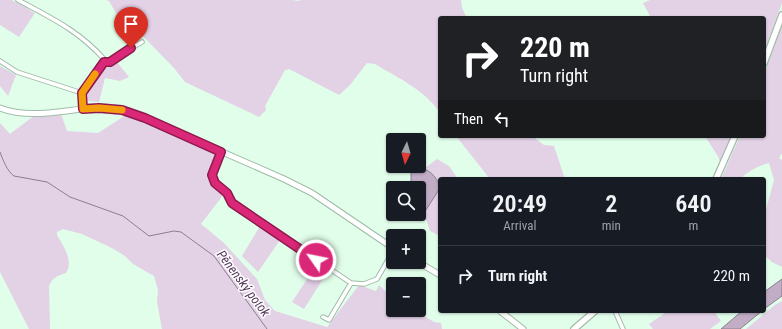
<!DOCTYPE html>
<html lang="en">
<head>
<meta charset="utf-8">
<style>
  body { margin:0; font-family:"Roboto Condensed",sans-serif; background:#20242c; color:#f1f3f6; height:100vh; display:flex; flex-direction:column; font-size:15px; white-space:nowrap }
  * { box-sizing:border-box; margin:0 }
  p { font-size:13px; color:#9ea1a6 }
  .icon { flex:none; width:22px; height:22px; fill:none; stroke:currentColor; stroke-width:2; stroke-linecap:round; stroke-linejoin:round }
  .map { position:relative; flex:1; overflow:hidden }
  .drawer { position:absolute; left:438px; top:177px; width:328px; height:136px; display:flex; flex-direction:column; background:#171b24; border-radius:4px; box-shadow:0 1px 3px #0004 }
  .drawer>* { flex:none }
  .hud { position:absolute; left:438px; top:16px; width:328px; height:122px; border-radius:4px; box-shadow:0 1px 3px #0004; background:#202124; color:#fff; overflow:hidden }
  .needle { width:26px; rotate:185deg }
  .tools { position:absolute; left:386px; top:133px; display:grid; gap:8px }
  .tools a { display:grid; place-items:center; width:40px; height:40px; border-radius:4px; background:#171b24; box-shadow:0 1px 3px #0004; font-size:20px }
  .pin { position:absolute; display:grid; place-items:center; width:34px; height:34px; color:#fff; margin:-41px -17px; border-radius:50% 50% 50% 0; rotate:-45deg; box-shadow:0 0 4px #0007 }
  .pin .icon { rotate:45deg }
  .me { position:absolute; width:44px; margin:-22px; rotate:303deg; stroke-linejoin:round; filter:drop-shadow(0 0 3px #0008) }
  .turn { display:flex; align-items:center; gap:14px; height:84px; padding:0 16px; font-size:18px }
  .turn .icon { width:52px; height:52px; stroke-width:2.5 }
  .turn b { display:block; font-size:28px; line-height:34px }
  .then { display:flex; align-items:center; height:38px; padding:0 16px; background:#0003; gap:8px; font-size:15px }
  .eta { display:flex; justify-content:space-evenly; align-items:center; height:68px; text-align:center }
  .eta b { font-size:24px; font-weight:600; line-height:28px }
  ul { padding:0; list-style:none }
  li { display:flex; align-items:center; gap:12px; height:60px; padding:0 16px; border-top:1px solid #363941 }
  li div { flex:1 }
  li b { display:block; font-size:15px }
  li em { font-style:normal }
  .map>svg:first-child { display:block }
  .green { fill:#e3d1e6 }
  .water { fill:#c1adc5; stroke:#8b808f }
  .lines { fill:none; stroke-linecap:round; stroke-linejoin:round }
  .stream { stroke:#8b808f; stroke-width:1 }
  .street-casing { stroke:#a0bca9; stroke-width:5.5 }
  .secondary-casing { stroke:#a0bca9; stroke-width:7 }
  .primary-casing { stroke:#a0bca9; stroke-width:8 }
  .street { stroke:#fff; stroke-width:3.5 }
  .secondary { stroke:#fff; stroke-width:5 }
  .primary { stroke:#fff; stroke-width:5.5 }
  .route-casing { stroke:#8e194d; stroke-width:10 }
  .route { stroke:#db2777; stroke-width:7 }
  .slow { stroke:#f59e0b; stroke-width:7 }
  .labels { text-anchor:middle; stroke-width:3; stroke-linejoin:round; paint-order:stroke }
  .water-label { font-size:13px; font-style:italic; fill:#583a5f; stroke:#fff }
</style>
</head>
<body>
<div class="map">
<svg width="782" height="329" viewBox="0 0 782 329">
  <rect width="100%" height="100%" fill="#e1feea"/>
  <!-- green -->
  <path class="green" d="M0 0H12L35 13 19 37 0 25Z
    M106 0H292L298 1 301 0H461L462 8 467 18H440V113C425 90 398 78 375 64L367 63 350 85 339 95 295 72 289 69 285 70 265 106 266 110 259 117 185 82 174 68 135 28 116 13 109 1Z
    M650 0H782V3L764 51V18H651L643 3Z
    M782 26V153L779 158 782 160V267L772 262 764 255V217L774 180 769 163C757 166 749 171 740 179H721L740 136H764V74Z
    M117 62 129 77 120 81 105 78 99 102 88 101C84 93 97 76 103 70 107 67 113 64 117 62Z
    M0 66 16 75 8 96 0 86Z
    M61 114 67 131 98 133 126 115 218 153 208 177 227 190 201 224 224 243 257 279 265 300 275 311 327 327 359 285 376 291 379 285 393 298V310H414L434 322 441 323 442 329H162L157 302 158 290 154 276 133 264 125 256 112 248 82 234 63 229 57 232V235C63 246 74 260 66 273 57 276 53 277 49 286L50 329H29L0 272V123L10 134 35 115Z
    M456 136H532L544 145 554 146 565 179H490Z
    M705 136H731L722 159 719 161V158Z
    M437 159 449 166 458 179H440V188C438 180 432 172 425 168Z
    M440 188V236L430 231 424 213Z
    M260 226 280 240 258 272 242 256Z
    M317 264 328 271 304 309 292 302Z
    M782 301V329H746L775 305Z
    M668 311H714L721 321 710 329H653L649 324Z"/>
  <!-- water -->
  <path class="water" d="M416 166C428 169 437 175 440 188L424 213 419 211V188L411 187V168Z
    M782 279V296L764 309V292Z
    M742 311H762L740 329H721Z"/>
  <g class="lines">
    <!-- stream -->
    <path class="stream" d="M0 152C3 160 7 171 14 176L47 182 70 197 123 216 149 236 174 231 181 232 214 256 267 329"/>
    <!-- street casing -->
    <g class="street-casing">
      <path id="street" d="M18 0C51 18 78 30 104 59V62
        M0 61 17 72 82 93
        M83 109 82 93 104 62 110 61 142 42
        M221 152 212 175 215 183 227 193 232 203 351 283 364 284 377 279 393 251
        M615 311 623 329
        M323 317 329 320 351 283"/>
    </g>
    <!-- secondary casing -->
    <g class="secondary-casing">
      <path id="secondary" d="M0 108C31 120 66 109 97 108 114 107 129 113 145 118L284 179 312 193 393 248
        M418 262 440 275
        M500 311 523 329"/>
    </g>
    <!-- primary casing -->
    <g class="primary-casing">
      <path id="primary" d="M764 63 782 15
        M716 179 735 136
        M574 329 595 311"/>
    </g>
    <!-- street -->
    <use href="#street" class="street"/>
    <!-- secondary -->
    <use href="#secondary" class="secondary"/>
    <!-- primary -->
    <use href="#primary" class="primary"/>
  </g>
  <g class="lines">
    <!-- route casing -->
    <g class="route-casing">
      <path id="route" d="M131 48 110 62H104L82 93 83 109 99 108 122 110 145 118 221 152 212 175 215 183 227 193 232 203 316 260"/>
    </g>
    <!-- route -->
    <use href="#route" class="route"/>
    <!-- slow -->
    <path class="slow" d="M95 74 82 93 83 109 99 108 122 110"/>
  </g>
  <g class="labels">
    <!-- water labels -->
    <g class="water-label">
      <text transform="translate(244 283) rotate(53)" y="5">Pěnenský potok</text>
    </g>
  </g>
</svg>
<div class="tools">
<a><svg class="needle" viewBox="-14 -14 28 28"><path d="M0-13l5 13h-10z" fill="#e53935"/><path d="M0 13l5-13h-10z" fill="#9ea1a6"/></svg></a>
<a><svg class="icon" aria-label="search" viewBox="0 0 24 24"><circle cx="10" cy="10" r="6"/><path d="M15 15l6 6"/></svg></a>
<a>+</a>
<a>−</a>
</div>
<div class="pin" style="left:131px;top:48px;background:#d93025"><svg class="icon" aria-label="arrive" viewBox="0 0 24 24"><path d="M6 21V4h12l-3 4 3 4H6"/></svg></div>
<svg class="me" style="left:316px;top:260px" viewBox="-20 -20 40 40"><circle r="17" fill="#db2777" stroke="#fff" stroke-width="3"/><path d="M0-11L8 9 0 5-8 9z" fill="#fff"/></svg>
<div class="hud">
<div class="turn"><svg class="icon" aria-label="right" viewBox="0 0 24 24"><path d="M7 20v-9h11M14 6l5 5-5 5"/></svg><div><b>220 m</b>Turn right</div></div>
<div class="then">Then<svg class="icon" aria-label="left" viewBox="0 0 24 24"><path d="M17 20v-9H6M10 6l-5 5 5 5"/></svg></div>
</div>
<section class="drawer">
<div class="eta">
<div><b>20:49</b><p>Arrival</p></div>
<div><b>2</b><p>min</p></div>
<div><b>640</b><p>m</p></div>
</div>
<ul>
<li><svg class="icon" aria-label="right" viewBox="0 0 24 24"><path d="M7 20v-9h11M14 6l5 5-5 5"/></svg><div><b>Turn right</b></div><em>220 m</em></li>
</ul>
</section>
</div>
</body>
</html>
